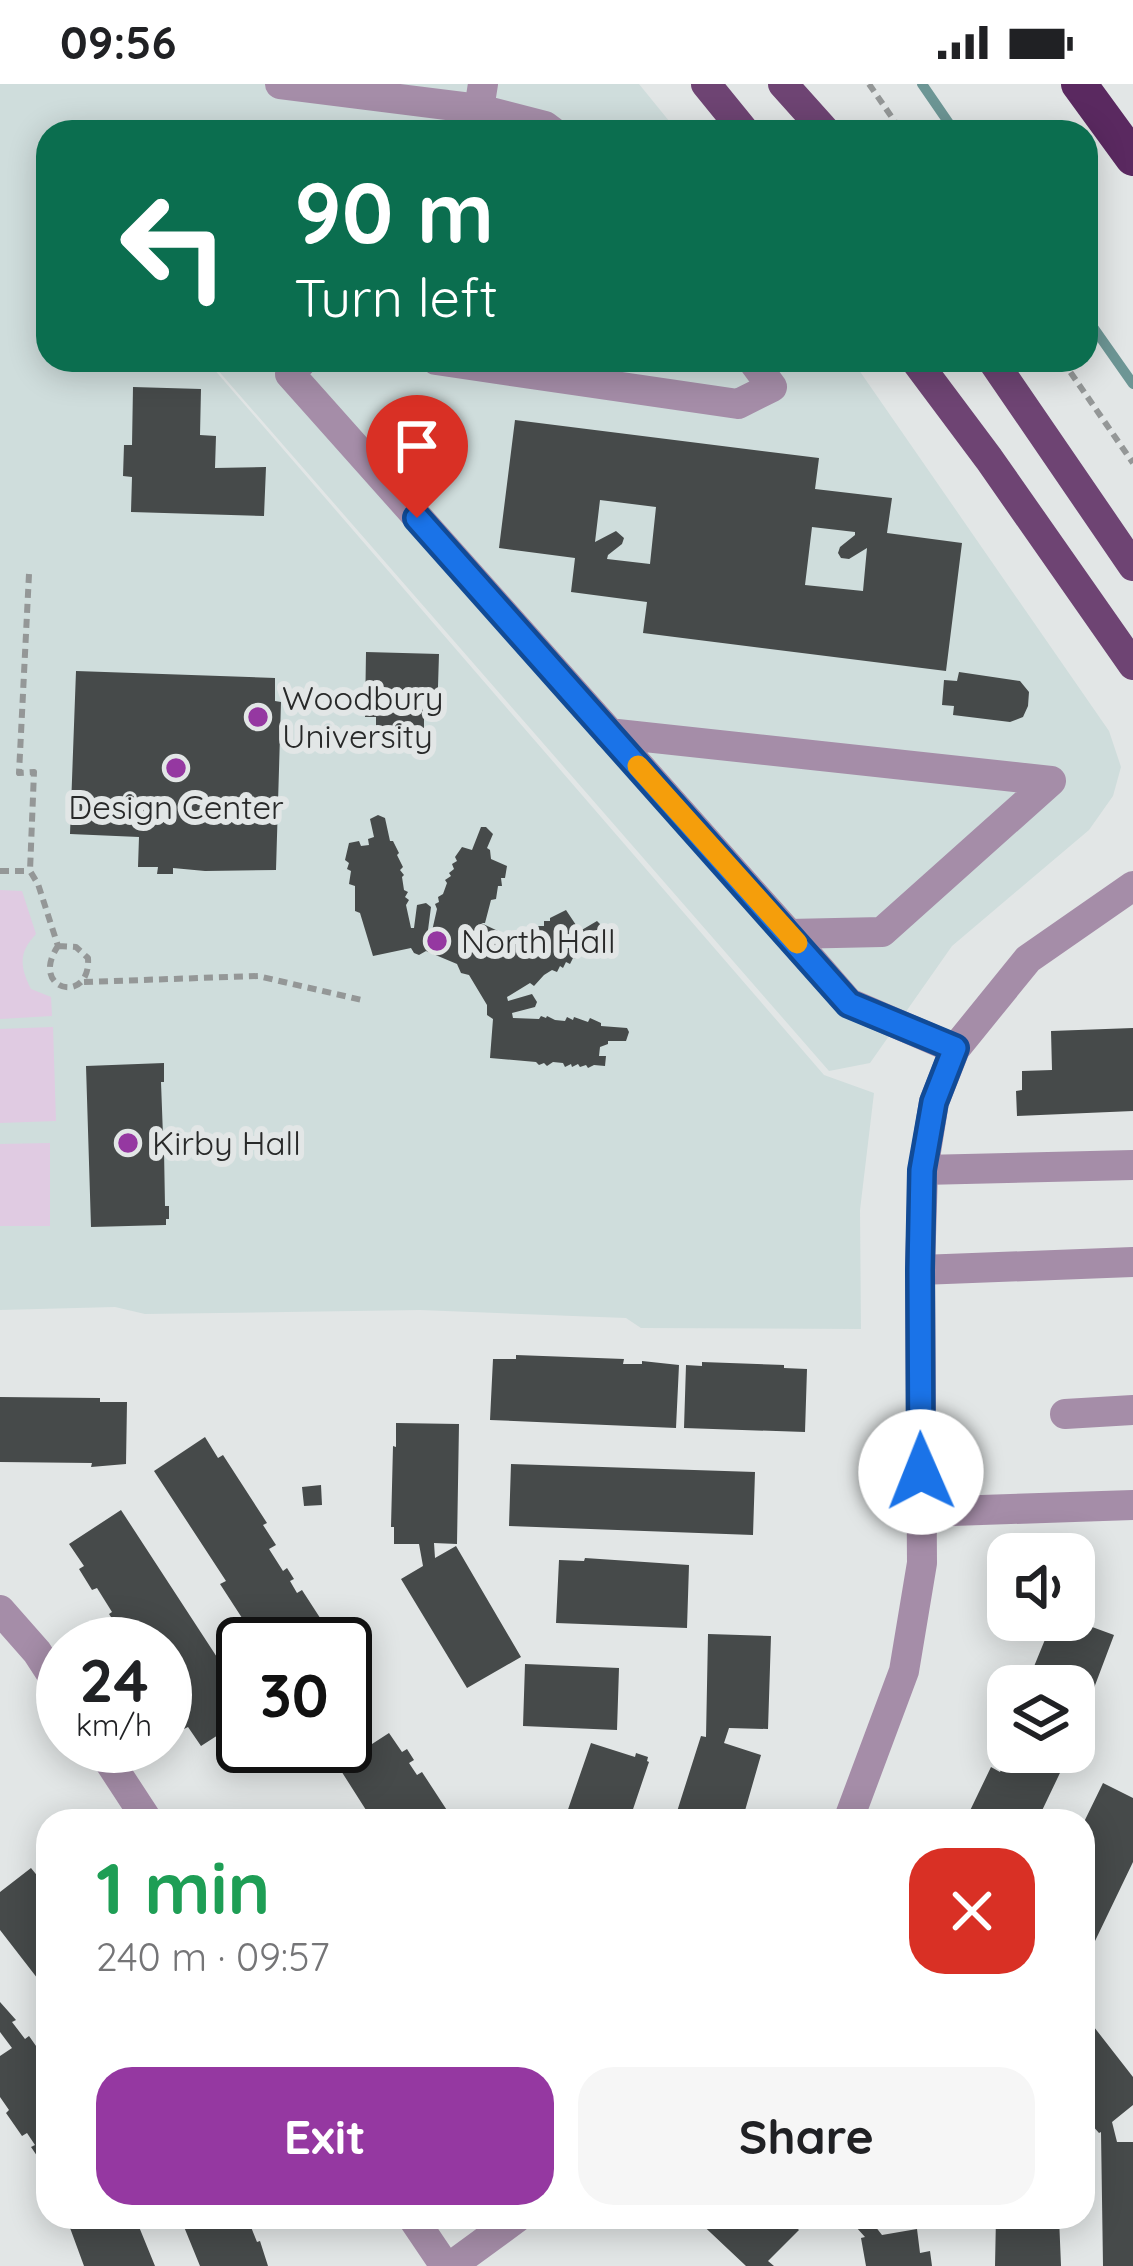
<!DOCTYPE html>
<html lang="en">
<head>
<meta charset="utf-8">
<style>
  body { margin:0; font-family:Quicksand,sans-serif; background:#f6f6f6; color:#202124; height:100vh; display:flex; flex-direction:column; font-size:45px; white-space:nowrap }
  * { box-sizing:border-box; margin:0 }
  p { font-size:39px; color:#757577 }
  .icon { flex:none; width:66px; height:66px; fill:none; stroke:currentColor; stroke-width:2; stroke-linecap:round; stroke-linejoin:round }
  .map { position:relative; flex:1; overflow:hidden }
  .panel { position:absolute; left:36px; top:1725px; width:1059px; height:420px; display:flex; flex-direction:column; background:#fff; border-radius:36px; box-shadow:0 6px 30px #0003 }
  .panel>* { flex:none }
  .banner { position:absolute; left:36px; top:36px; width:1062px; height:252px; border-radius:36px; box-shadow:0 6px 30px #0003; background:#0b6e4f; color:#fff; overflow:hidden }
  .controls { position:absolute; left:987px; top:1449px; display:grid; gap:24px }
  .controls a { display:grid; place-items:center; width:108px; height:108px; border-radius:24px; background:#fff; box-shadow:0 6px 30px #0003; font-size:60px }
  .speed { position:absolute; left:36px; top:1533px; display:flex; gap:24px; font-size:60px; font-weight:700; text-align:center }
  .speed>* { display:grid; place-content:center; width:156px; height:156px; border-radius:50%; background:#fff; box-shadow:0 6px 30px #0003; line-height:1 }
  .speed small { font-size:30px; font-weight:400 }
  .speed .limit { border:6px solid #111; border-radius:18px; background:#fff; color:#111 }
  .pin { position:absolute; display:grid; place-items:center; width:102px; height:102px; color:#fff; margin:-123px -51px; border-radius:50% 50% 50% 0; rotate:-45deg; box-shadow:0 0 12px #0007 }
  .pin .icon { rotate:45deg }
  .me { position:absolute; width:132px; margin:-66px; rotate:359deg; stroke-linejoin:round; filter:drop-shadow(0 0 9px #0008) }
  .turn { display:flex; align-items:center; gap:42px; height:252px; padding:0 60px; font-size:54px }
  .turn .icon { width:156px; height:156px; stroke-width:2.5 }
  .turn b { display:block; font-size:84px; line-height:102px }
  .round { display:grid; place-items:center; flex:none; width:126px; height:126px; border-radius:36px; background:#f6f6f6 }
  .summary { display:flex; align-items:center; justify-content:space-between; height:204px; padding:0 60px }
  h1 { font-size:72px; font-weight:700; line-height:90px; color:#1e9e55 }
  .action { display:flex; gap:24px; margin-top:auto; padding:24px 60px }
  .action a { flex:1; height:138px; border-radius:36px; background:#9538a1; color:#fff; font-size:48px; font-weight:700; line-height:138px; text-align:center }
  .action a+a { background:#f6f6f6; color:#202124 }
  .status { display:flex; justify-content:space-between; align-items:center; height:84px; padding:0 60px; background:#fff; direction:ltr }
  .status svg { height:33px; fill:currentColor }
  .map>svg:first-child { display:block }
  .built { fill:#cfdddc }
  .green { fill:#e0cbe2 }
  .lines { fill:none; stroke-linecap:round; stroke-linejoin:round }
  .stream { stroke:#6d9695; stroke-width:10 }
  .building { fill:#464a4a; fill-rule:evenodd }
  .path { stroke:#949797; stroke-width:6; stroke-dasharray:9 6; stroke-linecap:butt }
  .minor { stroke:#a58da8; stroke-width:30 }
  .major { stroke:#6e4473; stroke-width:30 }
  .highway { stroke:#5a2960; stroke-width:36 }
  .route-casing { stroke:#114b97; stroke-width:30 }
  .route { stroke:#1a73e8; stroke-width:21 }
  .slow { stroke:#f59e0b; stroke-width:21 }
  .poi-dot { fill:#9538a1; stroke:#e2e6e6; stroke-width:4.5 }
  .labels { text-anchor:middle; stroke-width:12; stroke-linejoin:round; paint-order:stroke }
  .poi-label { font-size:33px; fill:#282929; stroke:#e2e6e6; text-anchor:start }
</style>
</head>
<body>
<div class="status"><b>09:56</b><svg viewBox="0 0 49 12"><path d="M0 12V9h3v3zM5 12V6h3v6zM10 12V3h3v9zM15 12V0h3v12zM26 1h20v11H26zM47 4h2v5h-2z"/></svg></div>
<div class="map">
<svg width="1133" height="2182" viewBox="0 0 1133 2182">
  <rect width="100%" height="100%" fill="#e2e6e6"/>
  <!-- built -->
  <path class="built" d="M0 0H639L678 48H48V276H206L824 991 874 1009 860 1126 861 1245 641 1244 626 1234 420 1226 145 1230 115 1223 0 1226Z
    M209 276H852L1109 647 1121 683 1113 712 1089 746 952 862 870 979 829 987Z"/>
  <!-- green -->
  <path class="green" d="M0 806 22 807 36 850C18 869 20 883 31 905L51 913 52 932 0 935Z
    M53 943 56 1037 0 1039V945Z
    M50 1059V1142H0V1060Z"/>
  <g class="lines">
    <!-- stream -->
    <path class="stream" d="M922 0 955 48
      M1086 233 1133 300"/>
  </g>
  <!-- building -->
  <path class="building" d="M203 39 250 45V48H202Z
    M133 303 201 305 200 351 216 352 215 384 266 383 264 432 131 428 132 393 123 392 124 361H132Z
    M515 336 819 374 815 405 892 414 887 449 962 459 946 587 643 549 647 518 571 508 575 474 499 464ZM600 416 656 423 650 480 607 475 608 471 622 460 624 454 616 447 595 458ZM812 443 855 448V451L840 463 838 469 841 474 849 475 867 464 863 507 805 501Z
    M366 568 439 570 437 635H424V648L376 647V633H365Z
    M76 587 275 594V617L281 618 276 786 205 787 173 784V790H157L158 783H138L139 753 70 750Z
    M959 588 1020 597 1029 608 1028 622 1023 633 1010 638 953 631 954 622 942 621 944 596 957 597Z
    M378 731 385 734 390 757H393L399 769 397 771 403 783 400 786 404 791 402 793 404 806 408 808 405 813 409 816 406 821 411 844H414L417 821 426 819 431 823 428 846 432 847 437 825 435 820 439 818 438 813 443 810 447 799 445 796 451 792 449 789 454 785 452 780 457 777 455 773 462 763 472 766 481 743H486L493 750 487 764 490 766 491 775 507 782 505 794H501L502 802H498L496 815 491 816 485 839H481L498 847 507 858H513V855H520L530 849 531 845H537V842H544V837H550V834L566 826 580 847 597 837 600 840 603 850 583 862 585 866 576 875 573 874 570 880 566 878 563 884 560 882 557 888 552 886 544 891 534 902 530 899 507 913 508 917 532 910 537 918 535 923 512 929 513 934 539 935 541 932 546 934 547 932 555 936 565 937 567 933 573 936 574 933 588 938 590 934 601 939V942L627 944 629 948 626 957H608V960L600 963 599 972H606L605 982 594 981 588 984 586 981 580 983 578 980 572 983 571 980 565 983 563 979 553 978 547 982 544 979 539 981 536 978 490 974 493 935 487 931V921L469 891 461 889 457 880 426 867 419 871 414 869 411 864 373 872 360 829 355 827V802L349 800 351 787 347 785 349 779 345 776 349 759 359 757 361 762 369 761 368 755 374 753 370 735Z
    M1133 944V1027L1017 1032 1016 1007 1022 1006V987L1052 986 1051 947Z
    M164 979V998H161L163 1052H167V1066H164L165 1122H169V1135H166V1141L91 1143 86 982Z
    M516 1271 624 1275 623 1280H642V1277L679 1281 676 1344 490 1336 493 1275H516Z
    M702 1278 784 1281V1284L807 1285 805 1348 684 1344 686 1281 702 1282Z
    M0 1313 100 1314V1318H127L126 1380 91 1383 92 1379 0 1378Z
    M396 1339 459 1340 457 1460 434 1459 435 1474 456 1462 521 1573 467 1604 401 1495 423 1482 419 1460H394V1443H391L393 1362 396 1363Z
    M205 1353 218 1374 223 1371 267 1439 263 1441 276 1461 269 1465 283 1487 287 1484 294 1495 290 1497 297 1509 302 1506 337 1560H259L220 1500 226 1497 154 1387Z
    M511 1380 755 1388 753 1451 509 1442Z
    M321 1401 322 1421 304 1422 302 1403Z
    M121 1426 243 1613V1635L201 1662 188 1643 184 1645 165 1617V1560H134L124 1545 121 1548 109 1530 112 1528 97 1504 92 1506 79 1485 84 1482 69 1460Z
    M585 1474 689 1481 687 1544 556 1539 559 1476 584 1477Z
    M1053 1536H1073L1114 1551 1074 1657V1602H1026Z
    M708 1550 771 1552 768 1645 729 1644 724 1659 761 1671 742 1737H674L701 1652 706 1653Z
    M525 1580 619 1584 617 1646 523 1642Z
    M345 1581 371 1622 345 1639Z
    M389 1649 402 1668 407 1665 414 1676 409 1679 417 1691 422 1688 454 1737H373L338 1682Z
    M591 1659 635 1673 636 1669 648 1673 647 1677 649 1678 629 1737H564Z
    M1010 1668 1048 1685 1054 1672 1044 1668H1070L1037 1737H965L991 1683 1000 1688Z
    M1103 1699 1133 1714V1778L1083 1882V1740Z
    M31 1784 48 1805V1908L0 1846V1808Z
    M0 1918 16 1936 12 1938 25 1955 29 1952 48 1979V2088L31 2063 35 2061 27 2049 22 2052 6 2029 9 2026 0 2013V1972L12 1964 0 1948Z
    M1094 1943 1133 1993V2021L1112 2038 1117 2058H1133V2182H1103L1101 2048 1099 2049 1083 2031V1946L1086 1949Z
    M66 2133H135L155 2182H84Z
    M180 2133H250L254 2142 251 2143 257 2158 260 2157 268 2182H200Z
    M694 2133H786L799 2146 768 2177 774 2182H746Z
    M847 2133H868L882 2151 917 2145 920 2169 930 2167 932 2182H866L861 2154 865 2153Z
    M996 2133H1059L1061 2182H995Z"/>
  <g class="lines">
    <!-- path -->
    <path class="path" d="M869 0 902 48
      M1062 276 1133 379
      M29 490 19 689 34 688 30 787 38 800 58 862
      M0 787H30
      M58 862 76 863 88 874C91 922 28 906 58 862Z
      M84 898 258 892 366 917"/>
    <!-- minor -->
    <path class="minor" d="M280 0 479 25 483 0
      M479 25 545 42 553 48
      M303 276 290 290 789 850 849 919 955 965
      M436 276 738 320 772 303 752 276
      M608 649 1051 697 882 848 789 850
      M923 1086 1133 1081
      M920 1186 1133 1178
      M1065 1330 1133 1326
      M922 1428 1133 1421
      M0 1526 37 1568 63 1608
      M99 1662 148 1737
      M848 1737 904 1587 922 1479 920 1186 923 1086 934 1018 955 965 1028 875 1133 802
      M412 2133 445 2182
      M451 2182 518 2133"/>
    <!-- major -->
    <path class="major" d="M706 0 745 48
      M783 0 826 48
      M915 276 989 375 1133 581
      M992 276 1133 482"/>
    <!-- highway -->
    <path class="highway" d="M1079 0 1133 74"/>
  </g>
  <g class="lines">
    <!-- route casing -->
    <g class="route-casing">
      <path id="route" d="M417 434 849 920 955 964 934 1018 922 1086 920 1186 921 1388"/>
    </g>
    <!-- route -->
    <use href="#route" class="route"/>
    <!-- slow -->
    <path class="slow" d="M638 682 797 859"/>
  </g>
  <!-- markers -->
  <g class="poi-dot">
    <circle cx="258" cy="633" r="12"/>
    <circle cx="176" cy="684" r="12"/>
    <circle cx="437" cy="857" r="12"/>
    <circle cx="128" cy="1059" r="12"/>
  </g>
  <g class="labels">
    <!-- poi labels -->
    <g class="poi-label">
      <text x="282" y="626">Woodbury<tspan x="282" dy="38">University</tspan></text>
      <text x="176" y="735" text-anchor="middle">Design Center</text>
      <text x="461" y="869">North Hall</text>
      <text x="152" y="1071">Kirby Hall</text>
    </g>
  </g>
</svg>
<div class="controls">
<a><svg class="icon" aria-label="sound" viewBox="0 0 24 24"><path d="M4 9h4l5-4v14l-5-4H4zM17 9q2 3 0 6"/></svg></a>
<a><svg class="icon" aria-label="layers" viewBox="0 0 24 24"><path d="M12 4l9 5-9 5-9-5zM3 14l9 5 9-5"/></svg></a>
</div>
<div class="speed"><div>24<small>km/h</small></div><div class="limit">30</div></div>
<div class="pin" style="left:417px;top:434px;background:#d93025"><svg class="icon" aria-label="arrive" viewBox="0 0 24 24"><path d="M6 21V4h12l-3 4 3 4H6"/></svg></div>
<svg class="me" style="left:921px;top:1388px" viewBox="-20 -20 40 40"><circle r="19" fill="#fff"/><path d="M0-13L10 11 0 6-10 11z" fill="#1a73e8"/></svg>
<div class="banner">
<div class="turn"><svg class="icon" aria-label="left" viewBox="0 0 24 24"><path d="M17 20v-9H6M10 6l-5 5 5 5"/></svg><div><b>90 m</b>Turn left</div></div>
</div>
<section class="panel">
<div class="summary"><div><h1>1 min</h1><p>240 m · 09:57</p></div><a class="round" style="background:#d93025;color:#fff"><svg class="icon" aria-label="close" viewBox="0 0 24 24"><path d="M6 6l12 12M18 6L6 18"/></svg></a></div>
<div class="action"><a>Exit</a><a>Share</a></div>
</section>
</div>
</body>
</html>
